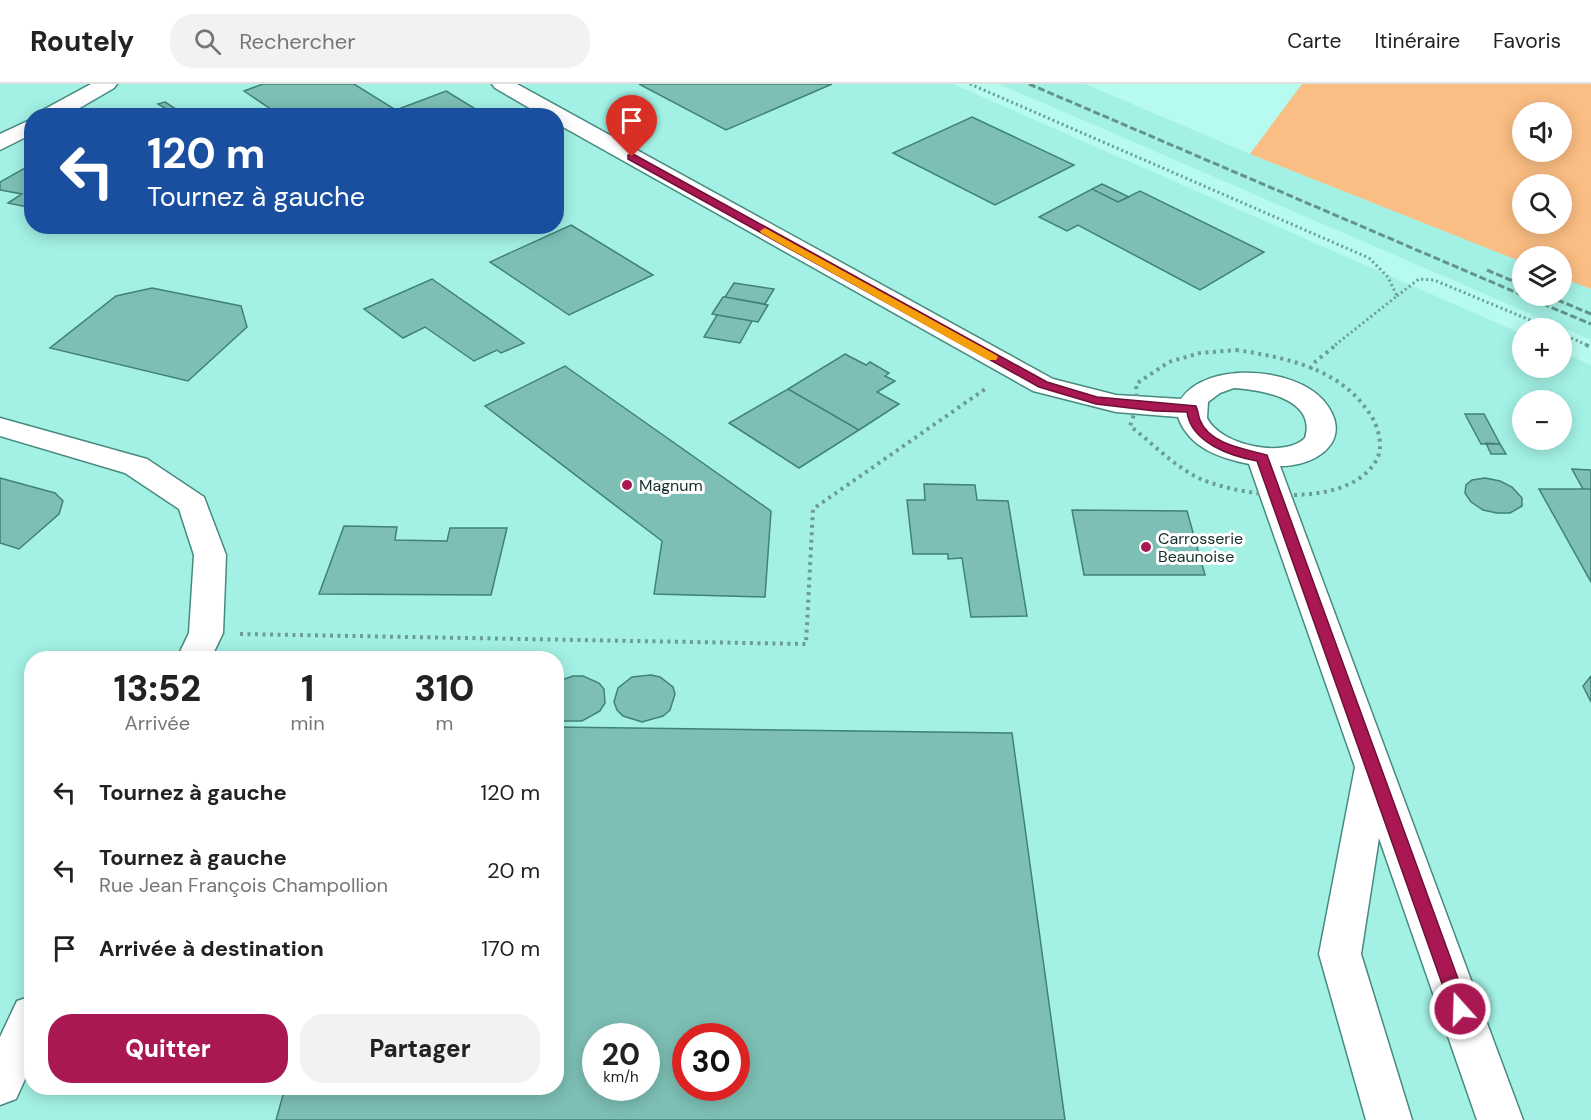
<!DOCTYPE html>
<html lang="fr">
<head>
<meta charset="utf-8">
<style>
  body { margin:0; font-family:"DM Sans",sans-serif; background:#f2f2f2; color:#222; height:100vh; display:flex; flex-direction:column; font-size:22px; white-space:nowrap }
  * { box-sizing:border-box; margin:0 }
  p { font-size:20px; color:#767676 }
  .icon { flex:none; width:33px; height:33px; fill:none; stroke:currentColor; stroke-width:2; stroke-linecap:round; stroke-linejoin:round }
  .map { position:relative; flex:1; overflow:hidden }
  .panel { position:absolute; left:24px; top:567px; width:540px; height:444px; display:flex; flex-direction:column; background:#fff; border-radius:24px; box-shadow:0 3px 15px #0003 }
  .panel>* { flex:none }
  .guide { position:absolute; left:24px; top:24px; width:540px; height:126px; border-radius:24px; box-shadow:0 3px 15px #0003; background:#1a4fa0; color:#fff; overflow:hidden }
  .controls { position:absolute; left:1512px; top:18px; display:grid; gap:12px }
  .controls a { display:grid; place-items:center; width:60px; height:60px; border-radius:50%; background:#fff; box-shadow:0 3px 15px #0003; font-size:30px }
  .speed { position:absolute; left:582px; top:939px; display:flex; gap:12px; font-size:30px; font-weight:700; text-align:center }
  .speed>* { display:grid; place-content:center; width:78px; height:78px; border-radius:50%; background:#fff; box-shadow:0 3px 15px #0003; line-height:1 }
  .speed small { font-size:15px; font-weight:400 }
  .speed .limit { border:9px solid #d22; background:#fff; color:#111 }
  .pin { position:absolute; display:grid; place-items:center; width:51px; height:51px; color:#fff; margin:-62px -26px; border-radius:50% 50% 50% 0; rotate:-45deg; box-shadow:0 0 6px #0007 }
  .pin .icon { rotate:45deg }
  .me { position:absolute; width:66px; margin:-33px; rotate:340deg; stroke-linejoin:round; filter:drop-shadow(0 0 4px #0008) }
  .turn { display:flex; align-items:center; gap:21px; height:126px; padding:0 24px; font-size:27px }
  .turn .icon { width:78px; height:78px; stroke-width:2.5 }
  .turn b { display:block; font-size:42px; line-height:51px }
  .eta { display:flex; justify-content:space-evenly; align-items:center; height:102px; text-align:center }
  .eta b { font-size:36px; font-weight:800; line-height:42px }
  .action { display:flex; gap:12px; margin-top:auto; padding:12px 24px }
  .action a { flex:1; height:69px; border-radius:24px; background:#a91852; color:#fff; font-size:24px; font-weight:800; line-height:69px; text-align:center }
  .action a+a { background:#f2f2f2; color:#222 }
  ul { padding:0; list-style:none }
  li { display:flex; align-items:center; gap:18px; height:78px; padding:0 24px }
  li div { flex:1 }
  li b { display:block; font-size:22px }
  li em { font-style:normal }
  header { display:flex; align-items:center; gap:36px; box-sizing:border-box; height:84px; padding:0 30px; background:#fff; border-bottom:2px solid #e0e0e0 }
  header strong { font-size:28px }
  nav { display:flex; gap:33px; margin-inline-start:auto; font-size:21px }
  .search { width:420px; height:54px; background:#f2f2f2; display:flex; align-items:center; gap:15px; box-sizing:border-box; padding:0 21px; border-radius:24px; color:#767676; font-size:22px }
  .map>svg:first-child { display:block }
  .built { fill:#a3f1e5; fill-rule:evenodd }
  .green { fill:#fabd83; fill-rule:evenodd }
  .building { fill:#7dbfb5; stroke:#408178; stroke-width:1.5; fill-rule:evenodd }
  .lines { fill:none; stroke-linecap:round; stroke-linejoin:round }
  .minor-casing { stroke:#488980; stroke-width:3 }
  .path-far1 { stroke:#6c9c96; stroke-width:3; stroke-dasharray:2 3; stroke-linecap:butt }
  .path { stroke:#6c9c96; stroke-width:4; stroke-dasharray:3 4.5; stroke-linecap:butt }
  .minor { fill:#fff; fill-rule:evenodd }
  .rail { stroke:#64938c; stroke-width:3; stroke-dasharray:7 3; stroke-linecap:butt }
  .route { fill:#a91852; stroke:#6e1035; stroke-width:1.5 }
  .slow { fill:#f59e0b }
  .poi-dot { fill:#a91852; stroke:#fff; stroke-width:2 }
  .labels { text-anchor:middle; stroke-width:6; stroke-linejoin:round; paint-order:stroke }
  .poi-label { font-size:16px; fill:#142f2c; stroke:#fff; text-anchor:start }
</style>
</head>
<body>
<header>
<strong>Routely</strong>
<div class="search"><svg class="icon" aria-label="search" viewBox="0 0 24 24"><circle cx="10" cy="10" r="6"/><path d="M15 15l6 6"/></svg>Rechercher</div>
<nav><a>Carte</a><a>Itinéraire</a><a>Favoris</a></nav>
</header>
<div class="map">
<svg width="1591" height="1036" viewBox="0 0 1591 1036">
  <rect width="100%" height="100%" fill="#b7faf0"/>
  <!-- built -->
  <path class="built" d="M0 0H953L1522 250V284H1562V268L1591 281V1036H0ZM32 32H556V142H32ZM1522 316H1562V356H1522ZM32 574H556V1004H32ZM596 952H646V1004H596ZM686 952H736V1004H686Z
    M999 0H1085L1250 70 1522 178V212H1562V194L1591 205V256Z"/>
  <!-- green -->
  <path class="green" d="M1302 0H1591V205L1562 194V172H1522V178L1250 70ZM1522 28H1562V68H1522ZM1562 100V140H1522V100Z"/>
  <!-- building -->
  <path class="building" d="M263 0H354L396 26 381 32H281L244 7Z
    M639 0H832L726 46Z
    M446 7 487 32H381L396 26Z
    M165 18 179 27 173 29 158 20Z
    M972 33 1074 81 995 121 893 69Z
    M32 80V124L8 119 22 110 0 106V98Z
    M1102 100 1129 113 1118 118 1092 105Z
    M1092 105 1118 118 1140 107 1264 168 1200 206 1078 141 1067 147 1039 133Z
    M571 141 653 191 569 231 490 178Z
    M432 195 524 259 501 269 497 266 474 277 425 243 403 254 364 225Z
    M734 199 774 205 765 220 725 213Z
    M152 204 241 222 247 243 188 297 50 264 116 212Z
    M723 213H725L768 221 758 238 712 230Z
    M717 231 752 237 740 259 704 253Z
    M845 270 866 281 870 278 889 289 885 292 895 297 877 308 899 320 859 346 788 305Z
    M565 282 771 427 765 513 654 510 662 457 485 322Z
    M788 305 859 346 799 384 729 339Z
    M1465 330H1484L1500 360H1481Z
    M1486 359 1500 360 1506 370H1491Z
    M1572 385 1591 386V405H1583Z
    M0 394 55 409 63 417 59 430 19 465 0 459Z
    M1485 394 1500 397 1512 403 1522 414V422L1510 429H1497L1483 426 1471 418 1465 409 1466 401 1472 396Z
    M924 400 975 401 977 416 1008 417 1027 532 971 533 962 474 948 475V470H913L907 416H925Z
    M1539 405H1591V498Z
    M1072 426 1187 427 1205 491H1084Z
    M344 442 397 443 395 456 447 457 450 444H507L491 511 319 510Z
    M651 591 660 593 673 603 675 610 670 626 663 632 642 638 623 632 617 626 614 618 618 604 632 593Z
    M573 592H583L599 599 604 605 605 619 600 627 582 637H561L556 635V598Z
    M1591 592V618L1583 602Z
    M556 643 1012 649 1065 1036H276L285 1004H556ZM596 952H646V1004H596ZM686 952H736V1004H686Z"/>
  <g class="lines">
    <!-- minor casing -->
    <g class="minor-casing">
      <path id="minor" d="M91 0H117L114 4 66 32H39L41 27Z
        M492 0H517L1053 295 1116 311 1181 315C1208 276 1295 284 1323 316 1356 354 1319 382 1280 382L1523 1036H1477L1379 754 1361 870 1412 1036H1366L1319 870 1355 683 1249 380C1220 374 1189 364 1178 333L1116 328 1033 307 556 39V32H543L495 4ZM1234 304C1262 306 1317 315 1305 354 1284 375 1220 361 1207 334L1208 318 1220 309Z
        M32 35V50L0 66V50Z
        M0 334 147 375 204 413 226 471 223 549 211 574H177L189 549 194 471 179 425 125 389 0 352Z
        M32 912V980L16 1015 0 1021V953L17 917Z"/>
    </g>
    <!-- path-far1 -->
    <path class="path-far1" d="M970 0 1369 174 1388 193 1397 212 1334 262
      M1397 212 1419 195 1434 196 1549 244
      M1562 250 1589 262"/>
    <!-- path -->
    <path class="path" d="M1586 261 1591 263
      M1236 266C1289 274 1344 285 1373 335 1379 346 1383 363 1377 375 1351 425 1247 414 1203 396 1175 384 1154 360 1130 342L1137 322 1136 300 1169 278 1200 269Z
      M1310 285 1316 277 1336 261
      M240 550 806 560 813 425 988 303"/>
    <!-- minor -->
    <use href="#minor" class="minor"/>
    <!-- rail -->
    <path class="rail" d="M1029 0 1522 211
      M1487 186 1522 201
      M1524 212 1591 240
      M1548 212 1591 230"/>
  </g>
  <!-- route -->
  <path class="route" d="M628 71H635L1047 298 1097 313 1196 322C1198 326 1198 331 1200 336 1209 360 1245 365 1267 371L1469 925 1466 931 1460 933 1454 931 1451 925 1257 377C1231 372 1191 359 1187 328L1155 327 1096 320 1039 303 628 75Z"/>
  <!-- slow -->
  <path class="slow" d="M765 144 996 271 998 273 996 276H988L761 149 760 147Z"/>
  <!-- markers -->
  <g class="poi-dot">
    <circle cx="627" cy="401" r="6"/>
    <circle cx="1146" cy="463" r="6"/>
  </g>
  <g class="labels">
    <!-- poi labels -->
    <g class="poi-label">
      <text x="639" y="407">Magnum</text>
      <text x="1158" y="460">Carrosserie<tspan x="1158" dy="18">Beaunoise</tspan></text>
    </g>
  </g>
</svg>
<div class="controls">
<a><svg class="icon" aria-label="sound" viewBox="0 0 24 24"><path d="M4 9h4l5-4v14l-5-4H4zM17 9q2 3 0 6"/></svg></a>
<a><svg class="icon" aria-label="search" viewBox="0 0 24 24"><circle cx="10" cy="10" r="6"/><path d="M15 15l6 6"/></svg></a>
<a><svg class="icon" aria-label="layers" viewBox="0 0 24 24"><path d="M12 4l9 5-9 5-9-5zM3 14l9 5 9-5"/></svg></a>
<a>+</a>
<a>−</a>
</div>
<div class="speed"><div>20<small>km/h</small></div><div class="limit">30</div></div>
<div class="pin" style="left:632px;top:73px;background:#d93025"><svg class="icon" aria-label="arrive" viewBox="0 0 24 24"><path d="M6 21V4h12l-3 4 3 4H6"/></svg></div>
<svg class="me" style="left:1460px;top:925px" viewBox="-20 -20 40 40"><circle r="17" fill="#a91852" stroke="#fff" stroke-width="3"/><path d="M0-11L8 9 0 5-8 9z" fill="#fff"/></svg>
<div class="guide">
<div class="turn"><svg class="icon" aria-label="left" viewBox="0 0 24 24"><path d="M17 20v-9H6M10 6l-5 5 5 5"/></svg><div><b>120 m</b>Tournez à gauche</div></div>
</div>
<section class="panel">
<div class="eta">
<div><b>13:52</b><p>Arrivée</p></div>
<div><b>1</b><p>min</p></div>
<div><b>310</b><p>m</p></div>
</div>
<ul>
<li><svg class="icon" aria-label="left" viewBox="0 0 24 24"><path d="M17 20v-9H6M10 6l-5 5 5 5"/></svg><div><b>Tournez à gauche</b></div><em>120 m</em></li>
<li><svg class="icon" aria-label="left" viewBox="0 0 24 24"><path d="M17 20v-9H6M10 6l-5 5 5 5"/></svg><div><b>Tournez à gauche</b><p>Rue Jean François Champollion</p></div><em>20 m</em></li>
<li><svg class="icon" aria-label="arrive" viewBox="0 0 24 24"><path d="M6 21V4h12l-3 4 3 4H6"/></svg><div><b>Arrivée à destination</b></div><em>170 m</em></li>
</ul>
<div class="action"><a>Quitter</a><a>Partager</a></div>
</section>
</div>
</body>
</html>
